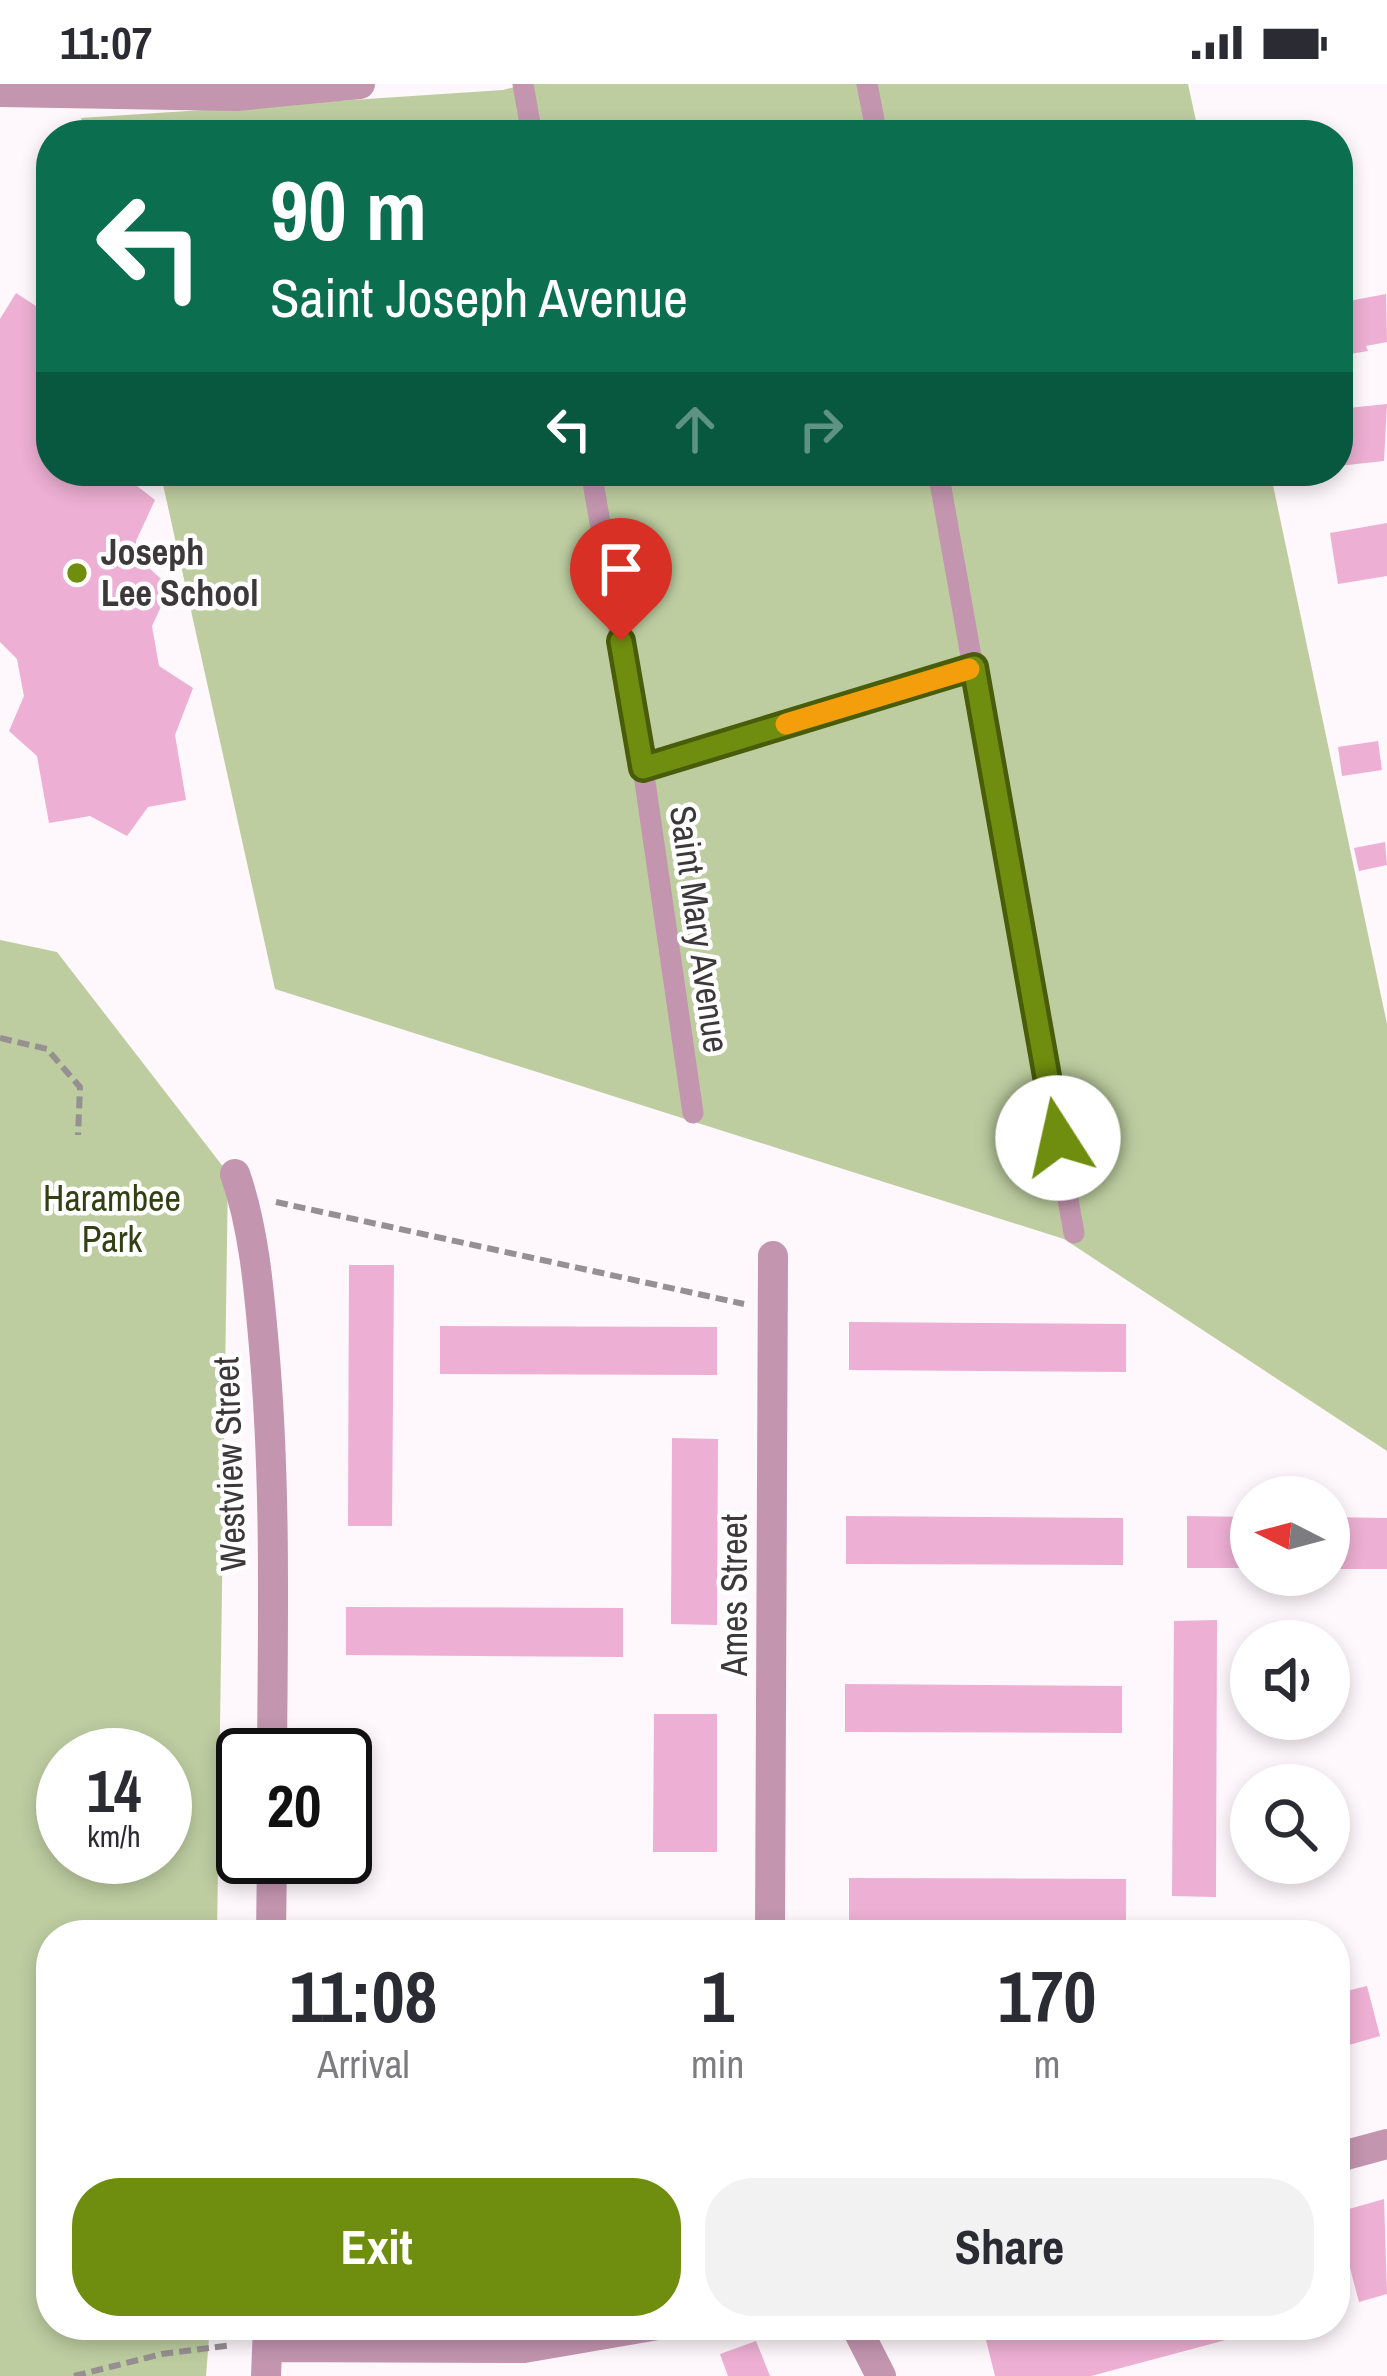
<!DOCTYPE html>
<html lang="en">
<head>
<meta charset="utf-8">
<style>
  body { margin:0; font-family:"Archivo Narrow",sans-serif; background:#f2f2f3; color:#2b2b33; height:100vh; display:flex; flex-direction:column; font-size:45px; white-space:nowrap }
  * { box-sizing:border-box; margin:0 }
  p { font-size:39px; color:#7c7c81 }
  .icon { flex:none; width:66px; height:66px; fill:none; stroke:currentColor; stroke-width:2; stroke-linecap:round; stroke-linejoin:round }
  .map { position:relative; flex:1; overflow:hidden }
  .details { position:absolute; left:36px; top:1836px; width:1314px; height:420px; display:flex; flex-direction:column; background:#fff; border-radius:48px; box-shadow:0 6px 18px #0003 }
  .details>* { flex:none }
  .banner { position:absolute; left:36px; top:36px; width:1317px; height:366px; border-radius:48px; box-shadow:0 6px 18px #0003; background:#0b6e4f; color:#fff; overflow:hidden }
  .needle { width:78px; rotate:276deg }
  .tools { position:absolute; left:1230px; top:1392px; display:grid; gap:24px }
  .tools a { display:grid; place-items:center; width:120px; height:120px; border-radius:50%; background:#fff; box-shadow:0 6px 18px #0003; font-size:60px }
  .speed { position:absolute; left:36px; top:1644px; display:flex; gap:24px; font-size:60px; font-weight:700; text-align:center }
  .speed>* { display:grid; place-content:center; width:156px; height:156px; border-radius:50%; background:#fff; box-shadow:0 6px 18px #0003; line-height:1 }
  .speed small { font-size:30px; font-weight:400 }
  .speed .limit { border:6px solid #111; border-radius:18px; background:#fff; color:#111 }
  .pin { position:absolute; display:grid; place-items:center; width:102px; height:102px; color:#fff; margin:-123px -51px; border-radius:50% 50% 50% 0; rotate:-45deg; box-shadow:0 0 12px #0007 }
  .pin .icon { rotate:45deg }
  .me { position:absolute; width:132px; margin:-66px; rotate:350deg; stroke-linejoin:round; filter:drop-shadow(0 0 9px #0008) }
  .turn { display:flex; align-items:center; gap:42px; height:252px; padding:0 36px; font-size:54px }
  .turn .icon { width:156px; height:156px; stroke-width:2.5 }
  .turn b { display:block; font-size:84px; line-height:102px }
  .lanes { display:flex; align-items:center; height:114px; padding:0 36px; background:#0003; justify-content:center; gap:60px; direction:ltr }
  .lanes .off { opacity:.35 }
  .eta { display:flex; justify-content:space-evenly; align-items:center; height:204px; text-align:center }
  .eta b { font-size:72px; font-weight:700; line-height:84px }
  .button { display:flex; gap:24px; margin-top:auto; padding:24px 36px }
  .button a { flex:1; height:138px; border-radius:48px; background:#6f8d0e; color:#fff; font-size:48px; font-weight:700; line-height:138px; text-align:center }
  .button a+a { background:#f2f2f3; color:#2b2b33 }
  .status { display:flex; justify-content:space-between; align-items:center; height:84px; padding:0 60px; background:#fff; direction:ltr }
  .status svg { height:33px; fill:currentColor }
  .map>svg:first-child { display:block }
  .green { fill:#bdcda0; fill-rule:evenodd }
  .building { fill:#edafd3 }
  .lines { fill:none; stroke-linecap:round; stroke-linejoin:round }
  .path { stroke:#969093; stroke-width:6; stroke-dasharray:12 6; stroke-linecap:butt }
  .service { stroke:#c395af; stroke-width:21 }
  .minor { stroke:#c395af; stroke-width:30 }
  .route-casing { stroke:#485c09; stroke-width:30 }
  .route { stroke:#6f8d0e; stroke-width:21 }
  .slow { stroke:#f59e0b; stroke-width:21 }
  .poi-dot { fill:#6f8d0e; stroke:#fff; stroke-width:4.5 }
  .labels { text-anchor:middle; stroke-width:9; stroke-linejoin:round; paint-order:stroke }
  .poi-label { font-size:36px; font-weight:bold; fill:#3d393b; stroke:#fff; text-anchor:start }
  .street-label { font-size:36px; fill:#3d393b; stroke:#fff }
  .park-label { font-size:36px; fill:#334013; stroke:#fff }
</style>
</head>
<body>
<div class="status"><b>11:07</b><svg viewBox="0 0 49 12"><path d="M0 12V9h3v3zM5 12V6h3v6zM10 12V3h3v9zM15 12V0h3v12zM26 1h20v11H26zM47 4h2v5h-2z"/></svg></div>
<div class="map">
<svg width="1387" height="2292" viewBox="0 0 1387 2292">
  <rect width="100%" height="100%" fill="#fef7fb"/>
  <!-- green -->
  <path class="green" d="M525 0H1188L1199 51H85L81 34 503 6Z
    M160 387H1270L1387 940V1367L1064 1155 275 905Z
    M0 856 57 868 228 1089 217 1851H51V2241H210L206 2292H0ZM63 1671H165V1773H63Z"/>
  <!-- building -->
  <path class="building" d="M16 209 39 224 51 222V387H118L155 416 136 457 139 475 170 503 152 542 159 582 193 604 175 651 186 716 148 723 127 752 90 732 49 739 37 672 9 647 24 612 17 575 0 558V235Z
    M1386 210 1387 258 1366 262 1368 267 1338 272V219Z
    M1387 320 1384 377 1338 382V325Z
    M1387 439V492L1338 500 1330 449Z
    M1378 657 1382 686 1342 692 1338 663Z
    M1385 758 1387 781 1359 787 1354 764Z
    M349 1181H394L392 1442H348Z
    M849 1238 1126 1240V1288L849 1286Z
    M440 1242 717 1243V1291L440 1290Z
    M672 1354 718 1355 717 1541 671 1540Z
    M846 1432 1123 1434V1481L846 1480Z
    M1187 1432 1251 1433V1484H1187Z
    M1329 1433 1387 1434V1485H1329Z
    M346 1523 623 1524V1573L346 1571Z
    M1217 1536 1216 1813 1172 1812 1174 1537Z
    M845 1600 1122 1602V1649L845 1648Z
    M654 1630H717V1768H653Z
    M849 1794 1126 1795V1843L849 1842Z
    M1367 1902 1380 1952 1335 1965V1910Z
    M1335 1966 1349 2015 1335 2019Z
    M1384 2115 1387 2210 1359 2218 1347 2173 1335 2177V2129Z
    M968 2241H1075L1076 2245 1091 2241H1249L1252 2249 1091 2292H995L984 2248 971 2252Z
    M756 2257 770 2292H728L720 2270Z"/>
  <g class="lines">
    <!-- path -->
    <path class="path" d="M0 954 47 965 80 1003 78 1051
      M276 1118 744 1220
      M74 2292 162 2270 232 2261"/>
    <!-- service -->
    <path class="service" d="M523 0 532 51
      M867 0 877 51
      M591 387 643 684 693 1029
      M938 387 1074 1149
      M643 684 974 583"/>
    <!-- minor -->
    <path class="minor" d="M0 8 236 12 360 0
      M235 1090C254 1144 259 1206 264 1263 276 1399 273 1535 272 1671
      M271 1851 272 1773
      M770 1851 773 1172
      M1335 2074 1387 2060
      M855 2241 881 2292
      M268 2263 524 2264 658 2241
      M266 2292 268 2241"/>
  </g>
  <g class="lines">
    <!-- route casing -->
    <g class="route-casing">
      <path id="route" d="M621 557 643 684 974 583 1058 1054"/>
    </g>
    <!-- route -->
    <use href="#route" class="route"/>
    <!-- slow -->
    <path class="slow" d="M786 640 969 585"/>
  </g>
  <!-- markers -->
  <circle class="poi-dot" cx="77" cy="489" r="12"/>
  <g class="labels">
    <!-- poi labels -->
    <g class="poi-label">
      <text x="101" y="481">Joseph<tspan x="101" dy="41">Lee School</tspan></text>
    </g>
    <!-- street labels -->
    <g class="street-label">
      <text transform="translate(700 845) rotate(82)" y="13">Saint Mary Avenue</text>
      <text transform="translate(229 1380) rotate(-92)" y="13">Westview Street</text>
      <text transform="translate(734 1511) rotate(-90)" y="13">Ames Street</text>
    </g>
    <!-- park labels -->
    <g class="park-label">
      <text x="112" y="1127">Harambee<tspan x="112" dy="41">Park</tspan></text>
    </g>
  </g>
</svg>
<div class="tools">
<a><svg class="needle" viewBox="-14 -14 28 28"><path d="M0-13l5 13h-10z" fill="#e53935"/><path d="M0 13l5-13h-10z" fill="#7c7c81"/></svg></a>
<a><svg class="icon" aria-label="sound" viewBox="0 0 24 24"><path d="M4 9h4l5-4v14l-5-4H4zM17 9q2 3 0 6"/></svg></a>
<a><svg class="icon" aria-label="search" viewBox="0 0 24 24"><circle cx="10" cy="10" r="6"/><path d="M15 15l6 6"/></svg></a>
</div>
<div class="speed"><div>14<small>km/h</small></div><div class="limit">20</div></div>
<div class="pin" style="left:621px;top:557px;background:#d93025"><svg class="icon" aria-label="arrive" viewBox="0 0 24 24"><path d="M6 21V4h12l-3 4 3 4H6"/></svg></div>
<svg class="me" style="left:1058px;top:1054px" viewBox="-20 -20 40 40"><circle r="19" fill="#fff"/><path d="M0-13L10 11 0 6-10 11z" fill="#6f8d0e"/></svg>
<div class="banner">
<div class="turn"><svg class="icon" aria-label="left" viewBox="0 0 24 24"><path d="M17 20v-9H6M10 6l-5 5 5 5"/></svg><div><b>90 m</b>Saint Joseph Avenue</div></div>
<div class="lanes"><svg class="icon" aria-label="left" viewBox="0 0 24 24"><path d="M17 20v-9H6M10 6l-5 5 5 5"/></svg><svg class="icon off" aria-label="ahead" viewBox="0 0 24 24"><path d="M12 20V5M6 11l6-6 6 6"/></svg><svg class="icon off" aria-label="right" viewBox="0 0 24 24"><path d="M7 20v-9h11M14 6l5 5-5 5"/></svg></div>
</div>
<section class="details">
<div class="eta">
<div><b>11:08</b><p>Arrival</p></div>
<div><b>1</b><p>min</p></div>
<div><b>170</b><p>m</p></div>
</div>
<div class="button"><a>Exit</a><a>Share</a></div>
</section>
</div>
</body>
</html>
